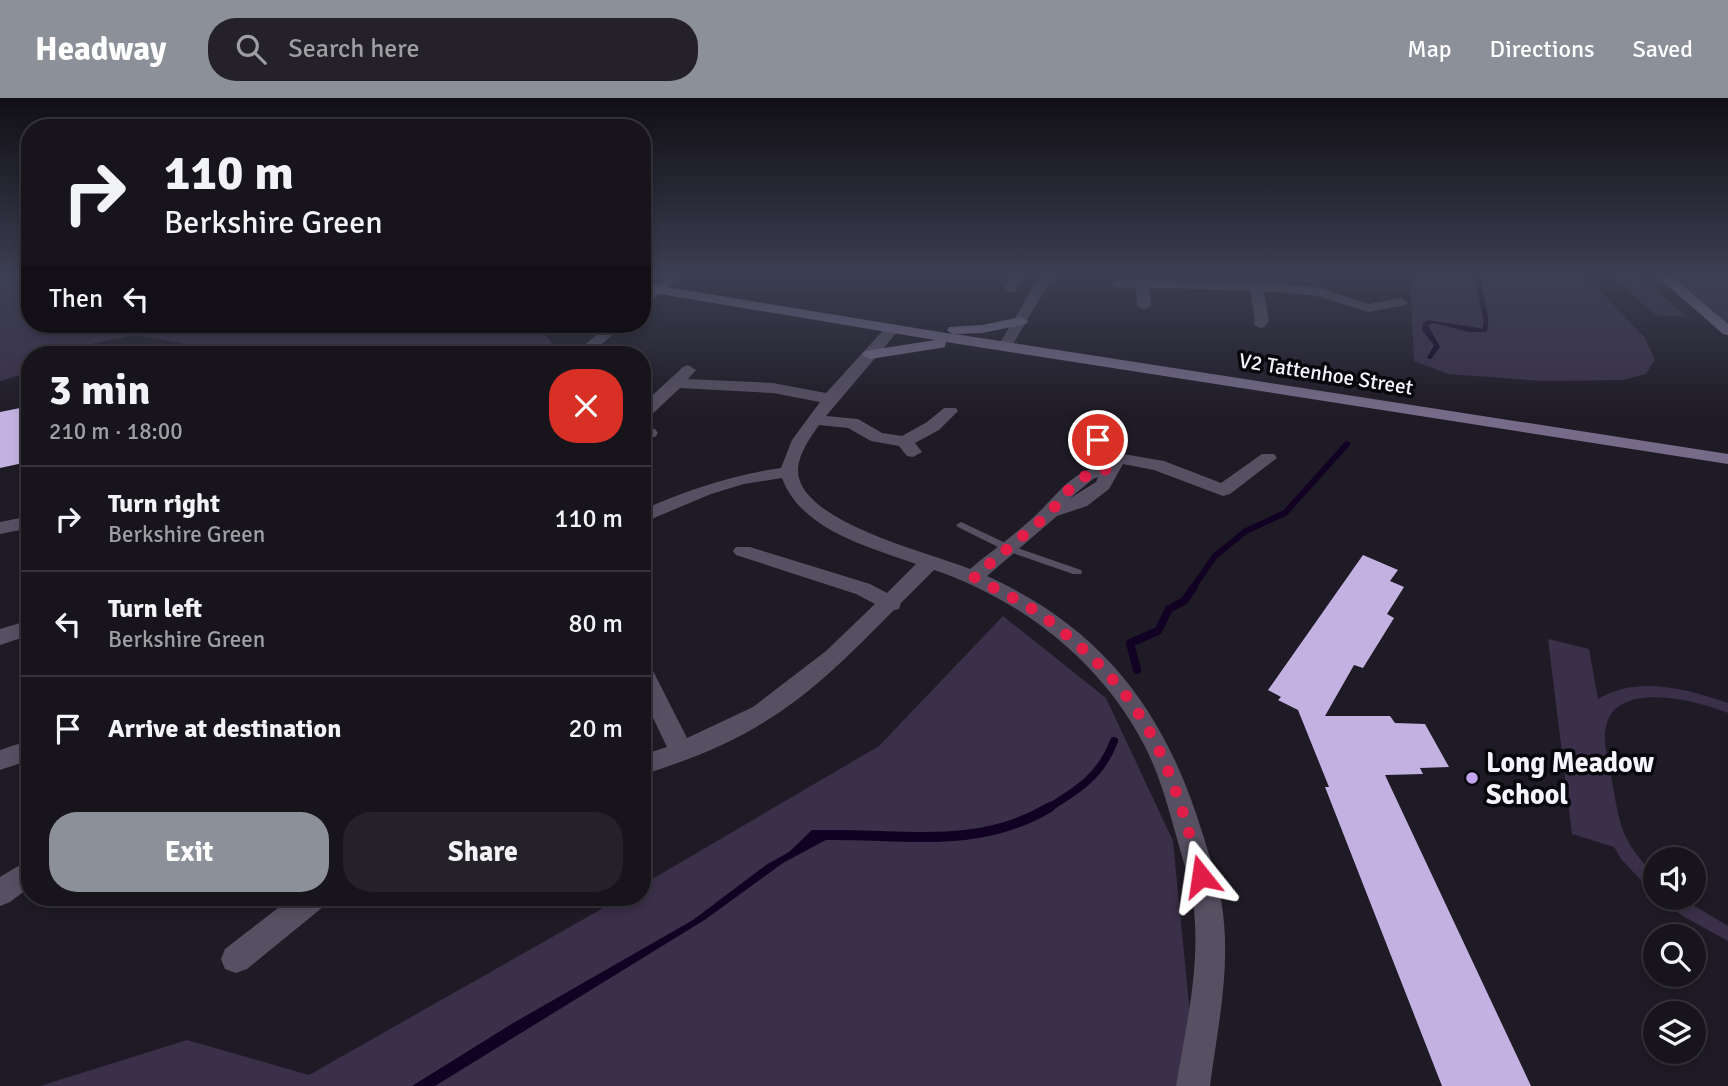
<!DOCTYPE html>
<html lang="en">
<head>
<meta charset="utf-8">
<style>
  body { margin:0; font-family:Signika,sans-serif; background:#242129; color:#f1f3f6; height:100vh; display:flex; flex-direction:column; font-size:26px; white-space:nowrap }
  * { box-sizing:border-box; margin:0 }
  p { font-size:23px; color:#9e9ea3 }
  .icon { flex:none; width:38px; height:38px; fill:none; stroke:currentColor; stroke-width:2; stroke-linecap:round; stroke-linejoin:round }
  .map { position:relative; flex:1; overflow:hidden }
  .sheet { position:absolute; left:21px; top:248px; width:630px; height:560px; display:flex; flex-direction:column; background:#17141c; border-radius:28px; box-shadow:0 4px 10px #0003,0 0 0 2px #36333b }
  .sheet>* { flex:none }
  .top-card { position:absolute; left:21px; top:21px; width:630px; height:214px; border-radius:28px; box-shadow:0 4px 10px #0003,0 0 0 2px #36333b; background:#17141c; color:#f1f3f6; overflow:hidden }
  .tools { position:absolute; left:1643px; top:749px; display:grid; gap:14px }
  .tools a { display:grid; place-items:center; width:63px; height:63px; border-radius:50%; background:#17141c; box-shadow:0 4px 10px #0003,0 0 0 2px #36333b; font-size:35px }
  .pin { position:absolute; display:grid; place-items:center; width:60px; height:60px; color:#fff; margin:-30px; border:4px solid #fff; border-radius:50%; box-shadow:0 2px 7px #0007 }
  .me { position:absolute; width:77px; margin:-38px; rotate:345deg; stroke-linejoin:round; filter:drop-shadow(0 0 5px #0008) }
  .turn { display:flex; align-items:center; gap:24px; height:147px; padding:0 28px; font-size:32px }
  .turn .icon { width:91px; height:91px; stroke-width:2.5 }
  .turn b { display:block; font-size:49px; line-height:60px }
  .then { display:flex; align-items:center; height:66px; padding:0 28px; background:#0003; gap:14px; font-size:26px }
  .round { display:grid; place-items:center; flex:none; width:74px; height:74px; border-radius:28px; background:#242129 }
  .headline { display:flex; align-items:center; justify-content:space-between; height:119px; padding:0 28px }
  h1 { font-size:42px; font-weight:700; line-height:52px }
  .cta { display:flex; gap:14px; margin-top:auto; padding:14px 28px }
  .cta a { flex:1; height:80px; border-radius:28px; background:#8c9099; color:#fff; font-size:28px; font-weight:700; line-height:80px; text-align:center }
  .cta a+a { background:#242129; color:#f1f3f6 }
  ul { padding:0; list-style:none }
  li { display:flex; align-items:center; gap:21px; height:105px; padding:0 28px; border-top:2px solid #36333b }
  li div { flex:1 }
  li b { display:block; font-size:26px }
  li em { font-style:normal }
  header { display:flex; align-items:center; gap:42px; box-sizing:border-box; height:98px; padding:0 35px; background:#8c9099; color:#fff }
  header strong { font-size:33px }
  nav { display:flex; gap:38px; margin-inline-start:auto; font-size:24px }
  .search { width:490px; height:63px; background:#242129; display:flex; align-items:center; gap:18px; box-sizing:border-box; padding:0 24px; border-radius:28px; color:#9e9ea3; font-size:26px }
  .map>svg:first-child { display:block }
  .green { fill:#3a3049 }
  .water { fill:#110223 }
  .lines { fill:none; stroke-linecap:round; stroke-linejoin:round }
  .stream-far3 { stroke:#110223; stroke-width:5 }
  .stream-far2 { stroke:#110223; stroke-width:6 }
  .stream-far1 { stroke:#110223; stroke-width:8 }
  .stream { stroke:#110223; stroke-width:10 }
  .building { fill:#c3b2e1 }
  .lane { fill:#565062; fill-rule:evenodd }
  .street { fill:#565062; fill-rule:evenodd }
  .secondary { fill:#766c89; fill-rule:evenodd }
  .route { stroke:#e11d48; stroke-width:12; stroke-dasharray:0 21.6 }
  .poi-dot { fill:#c3a7f2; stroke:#08070b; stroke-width:2.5 }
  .labels { text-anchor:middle; stroke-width:7; stroke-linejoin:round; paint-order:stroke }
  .far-street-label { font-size:21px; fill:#f6f3fc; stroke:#08070b }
  .near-poi-label { font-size:28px; font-weight:bold; fill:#f6f3fc; stroke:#08070b; text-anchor:start }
</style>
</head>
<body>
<header>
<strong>Headway</strong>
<div class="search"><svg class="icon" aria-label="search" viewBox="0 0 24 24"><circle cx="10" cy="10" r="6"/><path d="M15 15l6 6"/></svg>Search here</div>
<nav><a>Map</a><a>Directions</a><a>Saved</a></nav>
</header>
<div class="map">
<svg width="1728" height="988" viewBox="0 0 1728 988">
  <rect width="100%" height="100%" fill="#1f1b26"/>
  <!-- green -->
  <path class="green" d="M0 178H30V226H537L552 245 539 257H246L136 237 91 246 67 257H30V274L0 283Z
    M1410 178H1586L1645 240 1655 262 1646 276 1623 282 1542 283 1448 276 1414 263Z
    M1615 178H1640L1687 219 1654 217Z
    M1672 178H1728V227Z
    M1003 518 1106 600 1173 743 1197 988H40L187 942 309 977 621 800H642V787L879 648Z
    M1548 541 1589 551 1598 601C1638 577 1687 591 1728 605V615C1699 603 1620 582 1607 625 1601 643 1609 665 1612 683 1620 728 1621 743 1655 777V797L1621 761 1614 749 1572 736Z
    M1659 800H1681L1728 828V843L1681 817Z"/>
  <!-- water -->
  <path class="water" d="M1428 222 1485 231 1486 234H1469L1433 225 1428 227 1440 249 1431 261 1427 260 1434 247 1422 232 1423 224Z
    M812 732H833L835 737 783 765 706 821 435 988H412L515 924 693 822 766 767 789 754Z"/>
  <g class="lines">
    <!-- stream-far3 -->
    <path class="stream-far3" d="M1477 178 1486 222 1485 231"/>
    <!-- stream-far2 -->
    <path class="stream-far2" d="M1192 491 1215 458 1246 433 1285 415 1347 346"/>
    <!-- stream-far1 -->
    <path class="stream-far1" d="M1137 572 1130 545 1158 533 1169 511 1184 503 1194 489
      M1047 711C1078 692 1101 678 1114 643"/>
    <!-- stream -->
    <path class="stream" d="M827 737C906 736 979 752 1050 709"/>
  </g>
  <!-- building -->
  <path class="building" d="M30 308V355L25 356 23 365 0 370V314Z
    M1363 457 1398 472 1390 483 1404 489 1387 516 1394 520 1363 570 1354 567 1325 618H1390L1395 625 1425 626 1449 669 1420 670 1423 676 1385 677 1531 988H1442L1325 689H1329L1298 612 1278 602 1281 599 1268 592Z"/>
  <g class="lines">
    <!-- lane -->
    <path class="lane" d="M961 424 1012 448 1081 472 1082 474 1081 476H1073L1004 452 958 429 956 427Z"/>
    <!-- street -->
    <path class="street" d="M668 178H683L642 210V199Z
      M1010 178H1023L1015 193 1010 194 1003 190Z
      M1040 178H1053L1010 251H1000L998 248Z
      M1120 182 1256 184 1319 190 1369 206 1401 200 1408 204 1406 207 1368 214 1317 198 1264 193 1269 223 1265 229 1260 230 1253 226 1255 223 1250 192 1149 190 1151 208 1144 212 1137 208 1136 190 1115 189V183Z
      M609 226H625L589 257H573Z
      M893 226 900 230 898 233 826 318 858 321 882 335 902 338 927 324 944 310H956L958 313 939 332 915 345 922 354 913 359 907 358 899 348 871 343 848 330 819 327C810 340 799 355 798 371 796 424 932 455 970 471 994 451 1022 432 1043 410 1065 387 1073 375 1105 366L1108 361 1089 342 1098 337 1104 338 1123 356 1164 363 1221 385 1262 356H1274L1277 360 1230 396 1223 398 1154 372 1123 366 1109 391 1087 408 1057 418 987 478C1105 532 1166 615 1203 737 1212 767 1222 794 1224 825 1229 879 1217 934 1210 988H1176C1185 934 1198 880 1195 825 1194 794 1184 767 1176 737 1167 705 1158 672 1142 643 1099 562 1020 501 934 472L901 505 899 511 894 512C855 551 816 592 769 621 731 646 686 663 642 677V657L667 649 642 597V565L650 567 687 640 753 609 826 553 875 506 856 496 736 457 733 453 736 449H750L870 486 887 495 916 466C869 449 801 432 782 380L744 386 711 396 642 425V412C688 392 731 377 781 370L792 342 820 304 773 295 680 290 648 320 642 321V307L683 269 688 267 696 272 688 281 773 285 826 295 888 227ZM1098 379 1096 384 1069 401 1093 381Z
      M642 329 655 331 658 335 655 339H642Z
      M30 418V430L0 436V424Z
      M30 522V537L0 547V531Z
      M30 642V662L0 672V652Z
      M30 761V789L10 804 0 808V779Z
      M291 800H327L323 809 247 871 236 875 225 871 221 861 225 851Z"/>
    <!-- secondary -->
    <path class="secondary" d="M1657 178H1671L1728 226V237L1723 236Z
      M642 185 952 236 947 232 949 229 982 227 1021 219 1028 223 1026 226 982 235 955 236 1728 356V366L946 244 945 249 940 250 870 261 865 259 862 256 865 253 935 242 642 193Z"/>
  </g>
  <!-- sky -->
  <linearGradient id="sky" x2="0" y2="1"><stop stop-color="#110f15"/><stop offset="0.56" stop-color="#3c3f52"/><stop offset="1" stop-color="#3c3f52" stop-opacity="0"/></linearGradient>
  <rect width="1728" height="316" fill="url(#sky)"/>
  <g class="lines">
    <!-- route -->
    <path class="route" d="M1098 342 1117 360 1110 370 1087 377 1063 397 1051 414 974 479C996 492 1023 503 1044 519 1146 596 1169 658 1201 778"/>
  </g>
  <!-- markers -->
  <circle class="poi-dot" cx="1472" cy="680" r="7"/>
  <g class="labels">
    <!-- far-street labels -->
    <g class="far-street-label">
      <text transform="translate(1326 276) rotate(9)" y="7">V2 Tattenhoe Street</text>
    </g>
    <!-- near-poi labels -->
    <g class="near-poi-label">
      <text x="1486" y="674">Long Meadow<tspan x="1486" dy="32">School</tspan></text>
    </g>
  </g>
</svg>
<div class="tools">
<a><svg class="icon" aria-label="sound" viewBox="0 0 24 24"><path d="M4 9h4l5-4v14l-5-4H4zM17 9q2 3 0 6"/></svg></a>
<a><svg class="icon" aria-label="search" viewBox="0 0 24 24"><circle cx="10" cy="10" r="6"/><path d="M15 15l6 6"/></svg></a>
<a><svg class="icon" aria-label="layers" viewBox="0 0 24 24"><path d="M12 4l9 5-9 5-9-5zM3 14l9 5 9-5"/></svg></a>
</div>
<div class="pin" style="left:1098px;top:342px;background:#d93025"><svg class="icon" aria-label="arrive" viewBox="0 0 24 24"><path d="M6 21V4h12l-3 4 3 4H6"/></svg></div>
<svg class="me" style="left:1201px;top:778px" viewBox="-20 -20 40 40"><path d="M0-17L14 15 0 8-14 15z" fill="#e11d48" stroke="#fff" stroke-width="4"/></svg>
<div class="top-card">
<div class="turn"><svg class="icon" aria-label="right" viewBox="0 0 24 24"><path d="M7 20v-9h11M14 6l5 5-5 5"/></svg><div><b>110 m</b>Berkshire Green</div></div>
<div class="then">Then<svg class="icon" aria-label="left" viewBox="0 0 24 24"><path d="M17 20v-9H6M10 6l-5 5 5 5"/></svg></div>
</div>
<section class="sheet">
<div class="headline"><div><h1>3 min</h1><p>210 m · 18:00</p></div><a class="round" style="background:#d93025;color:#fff"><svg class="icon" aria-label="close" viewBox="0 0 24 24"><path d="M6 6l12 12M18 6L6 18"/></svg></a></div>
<ul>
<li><svg class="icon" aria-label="right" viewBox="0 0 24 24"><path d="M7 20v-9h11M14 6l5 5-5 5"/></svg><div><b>Turn right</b><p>Berkshire Green</p></div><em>110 m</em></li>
<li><svg class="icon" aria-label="left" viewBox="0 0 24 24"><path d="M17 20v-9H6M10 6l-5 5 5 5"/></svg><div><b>Turn left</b><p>Berkshire Green</p></div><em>80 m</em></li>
<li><svg class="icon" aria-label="arrive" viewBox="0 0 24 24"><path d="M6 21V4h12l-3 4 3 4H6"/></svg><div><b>Arrive at destination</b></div><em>20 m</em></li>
</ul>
<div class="cta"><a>Exit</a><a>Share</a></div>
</section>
</div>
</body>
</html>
